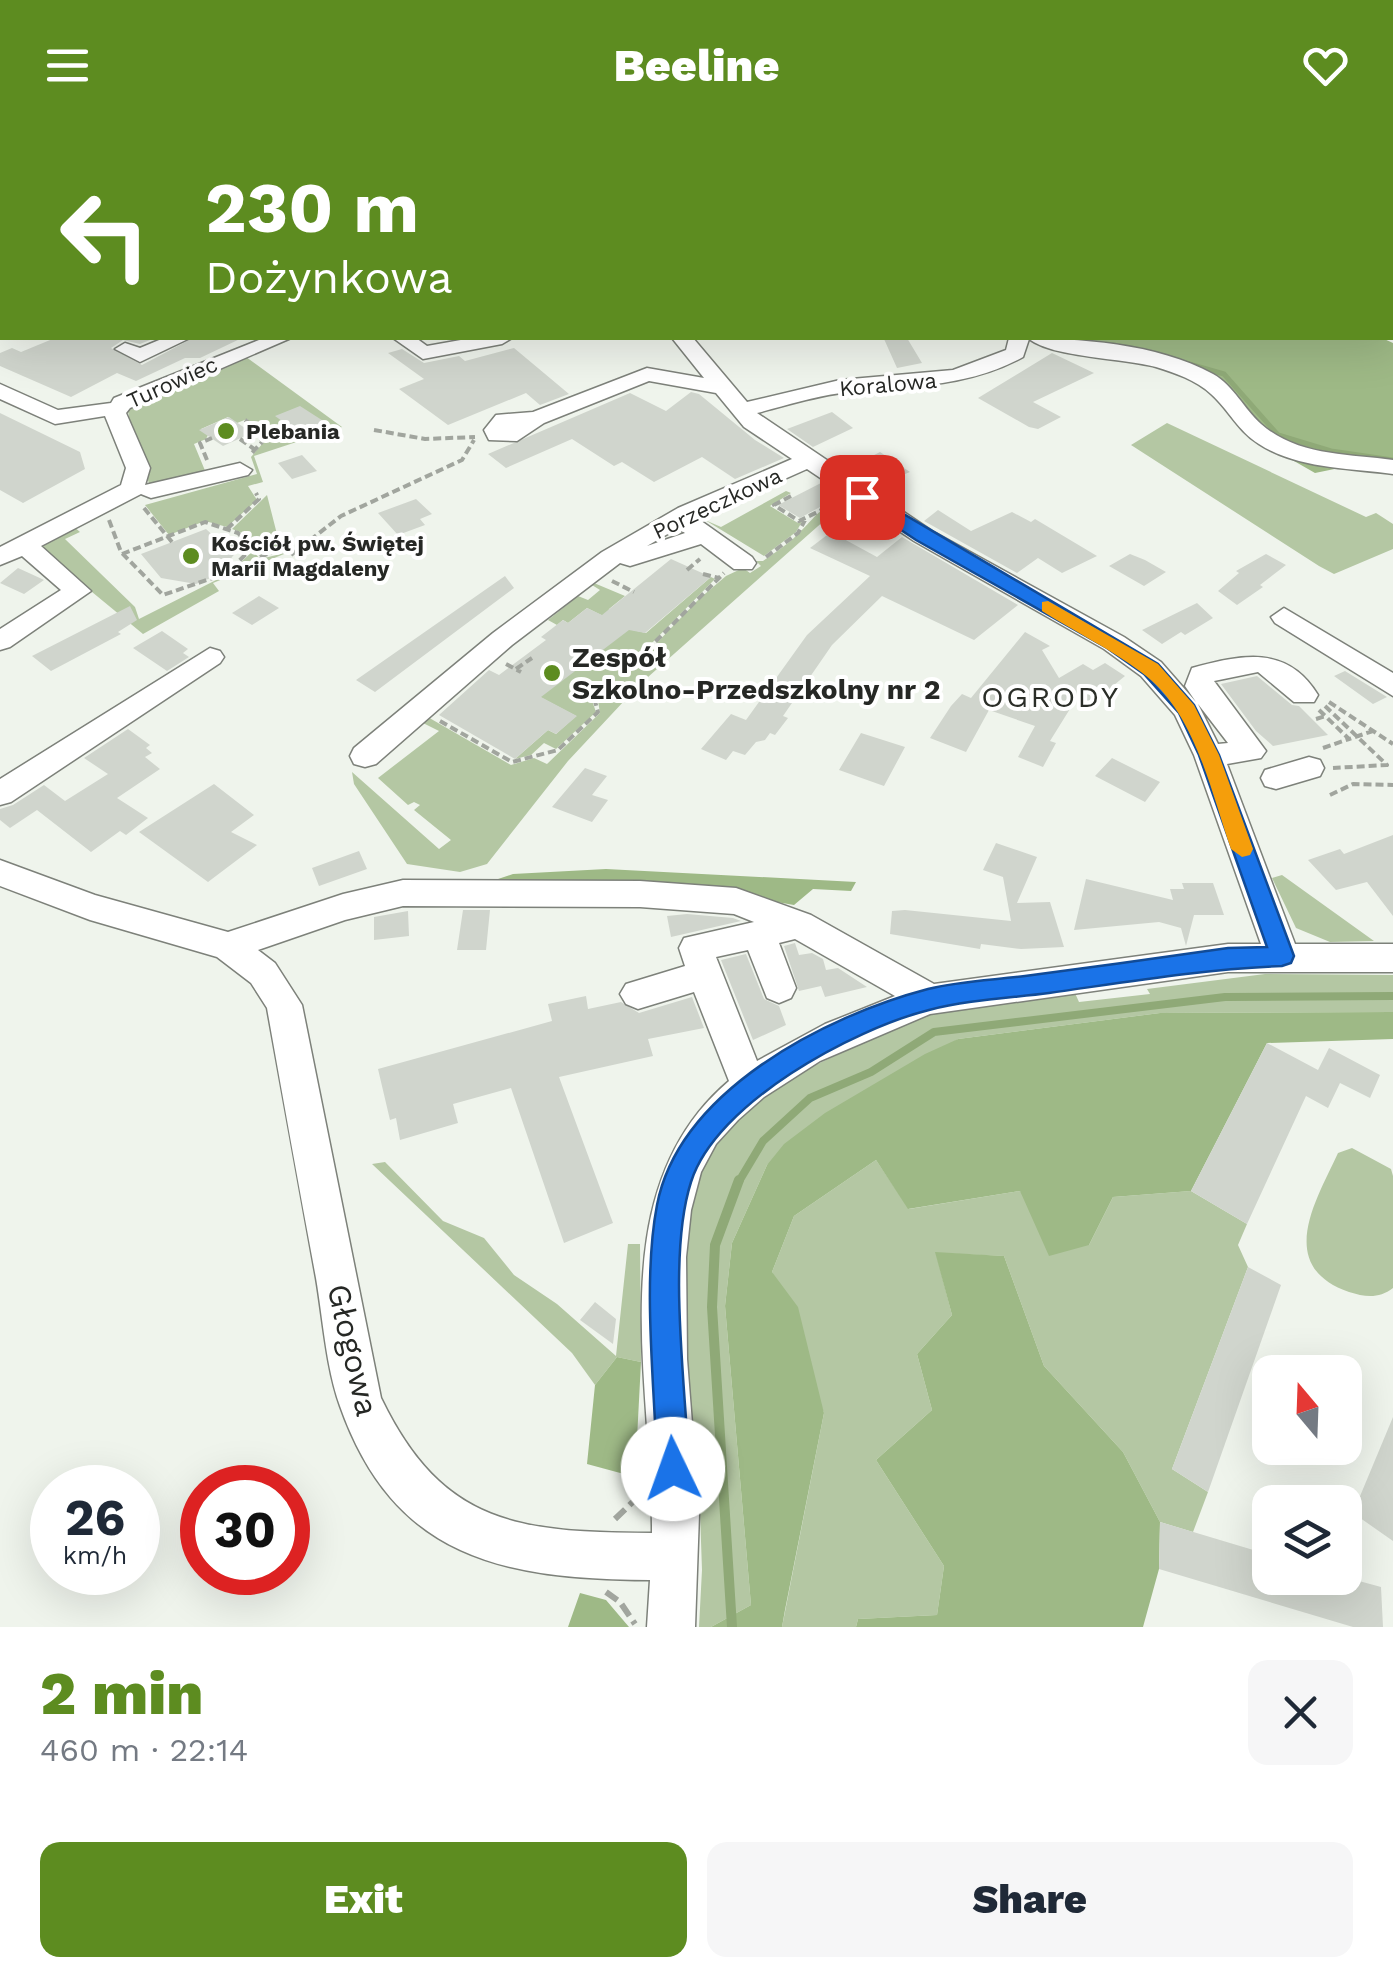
<!DOCTYPE html>
<html lang="en">
<head>
<meta charset="utf-8">
<style>
  body { margin:0; font-family:"Work Sans",sans-serif; background:#f6f6f7; color:#1f2937; height:100vh; display:flex; flex-direction:column; font-size:38px; white-space:nowrap }
  * { box-sizing:border-box; margin:0 }
  p { font-size:32px; color:#747a83 }
  .icon { flex:none; width:55px; height:55px; fill:none; stroke:currentColor; stroke-width:2; stroke-linecap:round; stroke-linejoin:round }
  .map { position:relative; height:1497px; overflow:hidden }
  .details { display:flex; flex-direction:column; background:#fff; flex:1 }
  .details>* { flex:none }
  .banner { position:absolute; left:0px; top:0px; width:1395px; height:210px; box-shadow:0 10px 40px #0002; background:#5d8c20; color:#fff; overflow:hidden }
  .needle { width:65px; rotate:341deg }
  .tools { position:absolute; left:1252px; top:1225px; display:grid; gap:20px }
  .tools a { display:grid; place-items:center; width:110px; height:110px; border-radius:20px; background:#fff; box-shadow:0 10px 40px #0002; font-size:50px }
  .speed { position:absolute; left:30px; top:1335px; display:flex; gap:20px; font-size:50px; font-weight:700; text-align:center }
  .speed>* { display:grid; place-content:center; width:130px; height:130px; border-radius:50%; background:#fff; box-shadow:0 10px 40px #0002; line-height:1 }
  .speed small { font-size:25px; font-weight:400 }
  .speed .limit { border:15px solid #d22; background:#fff; color:#111 }
  .pin { position:absolute; display:grid; place-items:center; width:85px; height:85px; color:#fff; margin:-42px; border-radius:20px; box-shadow:0 5px 15px #0006 }
  .me { position:absolute; width:110px; margin:-55px; rotate:357deg; stroke-linejoin:round; filter:drop-shadow(0 0 8px #0008) }
  .turn { display:flex; align-items:center; gap:35px; height:210px; padding:0 40px; font-size:45px }
  .turn .icon { width:130px; height:130px; stroke-width:2.5 }
  .turn b { display:block; font-size:70px; line-height:85px }
  .round { display:grid; place-items:center; flex:none; width:105px; height:105px; border-radius:20px; background:#f6f6f7 }
  .summary { display:flex; align-items:center; justify-content:space-between; height:170px; padding:0 40px }
  h1 { font-size:60px; font-weight:800; line-height:75px; color:#5d8c20 }
  .action { display:flex; gap:20px; margin-top:auto; padding:20px 40px }
  .action a { flex:1; height:115px; border-radius:20px; background:#5d8c20; color:#fff; font-size:40px; font-weight:800; line-height:115px; text-align:center }
  .action a+a { background:#f6f6f7; color:#1f2937 }
  header { display:flex; justify-content:space-between; align-items:center; height:130px; padding:0 40px; background:#5d8c20; color:#fff; font-size:45px; font-weight:800 }
  .map>svg:first-child { display:block }
  .green { fill:#b4c7a3 }
  .forest { fill:#9eb986 }
  .lines { fill:none; stroke-linecap:round; stroke-linejoin:round }
  .stream-far3 { stroke:#8fa977; stroke-width:4 }
  .stream-far2 { stroke:#8fa977; stroke-width:5 }
  .stream-far1 { stroke:#8fa977; stroke-width:8 }
  .stream { stroke:#8fa977; stroke-width:10 }
  .building { fill:#d0d5cd }
  .minor-casing { stroke:#7d817a; stroke-width:3 }
  .path-far2 { stroke:#a1a59e; stroke-width:2.5; stroke-dasharray:5 2.5; stroke-linecap:butt }
  .path-far1 { stroke:#a1a59e; stroke-width:4; stroke-dasharray:8 4; stroke-linecap:butt }
  .path { stroke:#a1a59e; stroke-width:6; stroke-dasharray:14 6; stroke-linecap:butt }
  .minor { fill:#fff; fill-rule:evenodd }
  .route { fill:#1a73e8; stroke:#114b97; stroke-width:2.5 }
  .slow { fill:#f59e0b }
  .poi-dot { fill:#5d8c20; stroke:#fff; stroke-width:4 }
  .labels { text-anchor:middle; stroke-width:8; stroke-linejoin:round; paint-order:stroke }
  .far-street-label { font-size:22px; fill:#262825; stroke:#fff }
  .far-poi-label { font-size:22px; font-weight:bold; fill:#262825; stroke:#fff; text-anchor:start }
  .poi-label { font-size:28px; font-weight:bold; fill:#262825; stroke:#fff; text-anchor:start }
  .neighbourhood-label { font-size:30px; letter-spacing:2.5px; fill:#2b2e28; stroke:#fff }
  .near-street-label { font-size:32px; fill:#262825; stroke:#fff }
</style>
</head>
<body>
<header><svg class="icon" aria-label="menu" viewBox="0 0 24 24"><path d="M4 6h16M4 12h16M4 18h16"/></svg>Beeline<svg class="icon" aria-label="heart" viewBox="0 0 24 24"><path d="M12 20l-8-8c-3-5 5-10 8-4 3-6 11-1 8 4z"/></svg></header>
<div class="map">
<svg width="1393" height="1497" viewBox="0 0 1393 1497">
  <rect width="100%" height="100%" fill="#eff4ec"/>
  <!-- green -->
  <path class="green" d="M242 224 342 297 254 326 263 352 248 356 257 370 227 397 205 391 169 405 145 375 257 344 251 327 263 313 260 300 247 289 237 293 228 287 201 299 208 305 206 309 194 314 206 343 150 356 133 310 128 281 190 246Z
    M1167 293 1366 387 1376 383 1393 394V419L1334 444 1319 436 1131 315Z
    M786 361 791 363 770 376 798 393 803 390 796 402 764 426 705 390 721 397Z
    M267 365 279 412 285 419 261 425 240 402 232 399Z
    M853 371 826 389 639 555 568 631 487 734 460 742 407 734 354 654 352 642 439 719 451 710 414 680 420 675 414 672 408 675 378 648 439 601 419 591 426 586 511 635 534 628 547 634 600 583 598 571 602 568 590 565 596 582 556 619 544 613 531 625 515 629 548 600 556 604 576 586 538 566 628 499 646 503 711 447 715 449 646 519 649 521 699 469 726 446 743 438 750 443 761 436 756 431H763C774 423 787 415 797 405 823 380 814 379 853 371Z
    M72 395 80 402 65 409 135 477 139 489 228 444 253 421 260 429 289 422 213 453 219 461 143 504 35 415Z
    M594 453 625 466 609 479 607 488 587 478 568 493 563 490 557 495 548 490 578 466 588 470 600 460 592 455Z
    M1282 745 1374 811 1330 812 1296 798 1272 748Z
    M1265 844 1393 845V882L1160 883 958 909 767 1035 732 1113 725 1176 751 1475 711 1497H699L702 1440 697 1296H686L685 1077 701 1033 734 993 755 972 798 943 904 894 938 881 1074 861 1079 872 1150 864 1147 859Z
    M1352 1018 1391 1039 1393 1046V1158C1379 1169 1365 1167 1349 1162 1274 1136 1317 1069 1338 1023Z
    M876 1030 909 1079 1020 1061 1089 1115 1113 1067 1191 1061 1247 1094 1238 1115 1248 1137 1172 1339 1208 1362 1193 1402 1160 1392 1123 1322 1044 1236 1004 1126 936 1123 952 1185 917 1224 932 1280 876 1330 944 1436 937 1485 858 1489 856 1497H782L824 1283 772 1142 794 1086Z
    M385 1032 443 1091 484 1108 514 1145 557 1174 616 1226 628 1114H640L641 1232 617 1227 595 1255 572 1223 372 1034Z"/>
  <!-- forest -->
  <path class="forest" d="M1050 208H1382L1393 213V333L1354 335 1315 343 1266 315 1224 254Z
    M606 739 856 752 851 761 813 759 794 775 748 767 492 751 513 744Z
    M1393 882V909L1267 913 1191 1061 1113 1067 1089 1115 1049 1126 1020 1061 908 1079 876 1030 794 1086 772 1142 798 1177 824 1283 785 1480 782 1497H711L751 1475 725 1176 732 1113 767 1035 784 1014 825 983 925 924 958 909 1160 883Z
    M935 1122 1004 1126 1044 1236 1123 1322 1160 1392 1159 1439 1143 1497H856L858 1489 937 1485 944 1436 876 1330 932 1280 917 1224 952 1185Z
    M617 1227 641 1232 635 1347 587 1334 595 1255Z
    M580 1463 606 1470 629 1497H568Z"/>
  <g class="lines">
    <!-- stream-far3 -->
    <path class="stream-far3" d="M610 0 617 2
      M392 2H430
      M565 2 576 0"/>
    <!-- stream-far2 -->
    <path class="stream-far2" d="M1070 208 1090 212
      M1182 232 1224 244 1278 305 1331 321 1393 330"/>
    <!-- stream-far1 -->
    <path class="stream-far1" d="M738 1053 763 1011 810 968 871 942 934 902 1225 867 1393 866"/>
    <!-- stream -->
    <path class="stream" d="M732 1497 712 1177 715 1115 739 1050"/>
  </g>
  <!-- building -->
  <path class="building" d="M55 208H155L140 214 123 210 111 218 142 235 193 208H242L200 228H185L136 251 117 243 71 267 0 236V223L12 218 21 222Z
    M907 208 922 233 897 238 884 209Z
    M514 218 569 264 540 275 526 263 448 295 399 259 424 249 388 223 402 219 424 233 459 226 465 231Z
    M1052 223 1094 243 1033 272 1061 287 1038 299 1029 297 978 268Z
    M691 262 699 264 755 310 784 328 735 349 702 327 654 352 622 332 614 336 572 309 506 338 488 324 630 263 666 281Z
    M300 276 328 294 303 306 275 286Z
    M832 282 853 298 813 317 787 299Z
    M0 283 80 322 85 339 23 373 0 360Z
    M229 287 252 303 223 316 199 300Z
    M880 322 910 342 873 357 847 339Z
    M302 325 317 341 292 349 278 333Z
    M821 353 840 366 800 388 778 375Z
    M416 369 432 384 420 389 425 395 398 405 378 383Z
    M938 380 971 401 1012 382 1031 392 1035 389 1097 426 1062 443 1038 428 1017 443 924 391Z
    M206 399 218 410 246 412 232 427 225 442 196 454 161 448 141 424Z
    M831 402 877 427 902 407 1018 475 974 510 882 466 832 515 783 586 788 588 775 605 770 603 765 610 756 612 745 625 733 621 726 630 701 619 731 584 746 590 807 505 870 446 810 418Z
    M1130 424 1145 430 1166 442 1144 456 1109 436Z
    M1266 424 1286 435 1260 455 1263 457 1237 475 1218 461 1239 443 1236 441Z
    M671 429 711 447 645 503 629 500 541 567 577 586 556 604 548 600 515 629 439 585 489 540 499 545 546 510 541 507 563 490 568 493 587 478 602 485Z
    M18 438 42 449 44 450 24 464 0 453Z
    M505 446 514 458 375 562 356 550Z
    M259 466 279 478 252 495 232 483Z
    M1197 473 1213 488 1185 505 1181 502 1162 514 1142 500Z
    M130 476 137 490 118 502 121 504 51 541 32 526Z
    M162 501 188 519 183 523 189 527 167 541 133 518Z
    M1025 502 1050 516 1042 520 1059 548 1083 534 1093 540 1105 533 1125 546 1092 573 1078 566 1050 611 1056 613 1043 637 1018 627 1035 596 989 580 966 622 930 608 951 576 962 564 971 568Z
    M1345 541 1387 567 1373 574 1334 546Z
    M1257 546 1292 575 1299 576 1328 605 1273 616 1256 601 1221 554Z
    M128 599 150 615 146 618 152 623 145 627 160 639 117 668 148 688 126 705 120 701 91 722 37 680 10 698 0 690V679L13 675 44 655 65 671 108 644 84 628Z
    M861 603 905 617 884 656 839 640Z
    M1112 628 1160 652 1145 672 1095 646Z
    M585 638 607 646 592 665 608 670 592 692 552 677Z
    M214 654 254 685 231 702 257 715 208 752 139 702Z
    M1393 705V786L1367 752 1336 760 1308 730 1340 719 1344 724Z
    M996 713 1037 727 1017 773 1050 772 1064 817 1021 819 981 814 980 819 890 804 892 781 905 780 1011 791 1003 747 983 740Z
    M359 721 367 739 319 756 312 738Z
    M1086 749 1173 770 1170 759H1184L1182 753H1213L1224 785H1194L1186 816 1181 798 1159 792 1074 800Z
    M463 780H490L486 820H457Z
    M408 781 409 806 374 810V787Z
    M687 784 733 788 741 791 671 807 667 786Z
    M795 813 799 825 812 823 823 829 826 840 838 838 867 857 825 867 821 856 799 861 784 816Z
    M746 824 764 869 779 876 786 895 753 910 721 830Z
    M586 866 588 879 621 872 639 883 692 867 704 898 648 909 653 926 559 947 613 1093 564 1113 511 958 453 974 458 993 400 1010 396 988 390 990 378 939 552 891 548 874Z
    M1267 913 1318 940 1329 918 1380 945 1370 968 1340 953 1328 978 1306 966 1247 1094 1191 1061Z
    M1248 1137 1281 1155 1208 1362 1172 1339Z
    M595 1172 616 1189 613 1214 580 1190Z
    M1393 1287V1411L1353 1383Z
    M1160 1392 1270 1425V1448H1348L1381 1457 1383 1497H1353L1159 1439Z"/>
  <g class="lines">
    <!-- minor casing -->
    <g class="minor-casing">
      <path id="minor" d="M181 0H199L200 2H183Z
        M0 18 2 19V30L0 29Z
        M0 146 2 147V159L0 158Z
        M164 208H190L140 232 115 219 125 213 140 218Z
        M264 208H291L130 278 126 283 150 338 145 355 240 333 252 340 248 345 151 368 141 364 41 416 91 461 10 517 0 520V499L61 460 22 426 0 435V417L121 355 126 338 105 286 55 294 0 269V254L58 280 111 273 114 268Z
        M393 208H416L427 216 472 208H512L502 214 423 229Z
        M672 208H693L747 272 840 250 953 240 1006 220 1009 208C1074 208 1154 212 1213 244 1234 256 1244 279 1261 294 1297 326 1348 324 1393 330V344C1349 338 1297 339 1259 314 1238 301 1229 280 1211 264 1196 250 1175 243 1156 237 1123 228 1054 228 1029 209L1023 227C965 259 905 255 841 263 812 267 784 276 757 283L932 401 1124 507 1161 532 1196 572 1185 556 1192 538C1241 525 1287 514 1318 565L1314 572H1294L1258 542 1214 551 1266 621 1261 628 1227 634 1295 814H1393V842H1228L930 884 820 931 764 967 738 990 716 1014 701 1042 691 1080 686 1127 687 1229 699 1384 695 1497H647L650 1450C503 1449 394 1429 340 1276 326 1237 323 1189 316 1148 299 1058 283 968 267 878L251 853 217 827 90 790 0 756V730L95 765 228 802 343 764 403 750 640 751 736 758 811 785 934 854 1228 814H1261L1194 625 1175 585 1141 546 1104 519 914 411 807 339 697 388 752 427 756 433 752 439H734L701 414 630 436 620 433 512 515 376 634 365 637 354 634 350 626 354 618 493 503 602 422 678 378 792 329 744 297 716 263 649 251 544 293 517 311 489 310 484 300 496 285 533 282 647 238 704 248ZM678 398 685 403 647 416ZM1198 574 1228 613 1218 614ZM403 776 640 777 734 784 754 792 684 808 679 818 685 836 626 854 620 864 626 874 638 879 694 862 729 951C599 1061 653 1254 652 1403 521 1402 443 1397 381 1268L302 875 275 833 258 820 345 790ZM795 809 895 866 825 894 757 931 716 827 748 820 767 868 779 873 791 868 796 858 779 813Z
        M1284 478 1393 543V566L1275 493 1271 487Z
        M210 518 220 521 224 527 220 533 11 672 0 675V649Z
        M1309 627 1320 630 1324 638 1320 646 1276 659 1265 656 1261 648 1265 640Z"/>
    </g>
    <!-- path-far2 -->
    <path class="path-far2" d="M646 0 662 2
      M515 2 521 0"/>
    <!-- path-far1 -->
    <path class="path-far1" d="M245 290 259 300 262 312 250 325
      M374 300 425 309 475 307
      M240 309 254 319
      M207 330 200 313 212 308
      M791 366 774 375 799 391 836 373
      M144 378 172 412
      M109 390 121 422 163 465 227 443 252 418
      M227 399 259 369 256 363
      M122 424 205 392 238 403 260 427 277 420 294 423
      M291 425 341 386 462 330 474 310
      M766 427 798 403 805 390
      M687 440 700 429
      M703 444 719 448
      M612 451 634 462
      M647 520 724 443
      M506 534 521 542
      M516 539 532 528
      M1329 572 1393 614
      M1325 576 1387 635 1333 638
      M1319 580 1349 609 1373 601
      M1316 589 1326 586
      M440 591 512 632 558 620 598 582 594 568 597 565
      M1323 618 1349 609
      M1330 665 1353 654 1393 655"/>
    <!-- path -->
    <path class="path" d="M615 1389 639 1366
      M606 1462 620 1472 635 1494"/>
    <!-- minor -->
    <use href="#minor" class="minor"/>
  </g>
  <!-- route -->
  <path class="route" d="M856 363H868L1158 534 1194 575 1219 625 1294 826 1291 833 1282 836C1204 839 1127 852 1049 863 1010 868 967 870 929 880 853 899 716 973 691 1052 667 1127 686 1258 689 1339L685 1350 673 1355 662 1350 657 1339C655 1258 642 1153 657 1075 679 961 825 886 928 859 959 851 994 850 1025 846 1093 837 1160 828 1228 818L1267 817 1199 625 1179 583 1144 544 1107 518 916 410 856 370Z"/>
  <!-- slow -->
  <path class="slow" d="M1048 471 1158 534 1194 575 1219 625 1253 719 1250 725 1242 727 1231 719C1210 659 1195 581 1141 542 1110 519 1074 501 1042 481V472Z"/>
  <!-- markers -->
  <g class="poi-dot">
    <circle cx="226" cy="301" r="10"/>
    <circle cx="191" cy="426" r="10"/>
    <circle cx="552" cy="543" r="10"/>
  </g>
  <g class="labels">
    <!-- far-street labels -->
    <g class="far-street-label">
      <text transform="translate(172 252) rotate(-24)" y="8">Turowiec</text>
      <text transform="translate(888 254) rotate(-5)" y="8">Koralowa</text>
      <text transform="translate(717 373) rotate(-25)" y="8">Porzeczkowa</text>
    </g>
    <!-- far-poi labels -->
    <g class="far-poi-label">
      <text x="246" y="309">Plebania</text>
      <text x="211" y="421">Kościół pw. Świętej<tspan x="211" dy="25">Marii Magdaleny</tspan></text>
    </g>
    <!-- poi labels -->
    <g class="poi-label">
      <text x="572" y="537">Zespół<tspan x="572" dy="32">Szkolno-Przedszkolny nr 2</tspan></text>
    </g>
    <!-- neighbourhood labels -->
    <g class="neighbourhood-label">
      <text x="1051" y="577">OGRODY</text>
    </g>
    <!-- near-street labels -->
    <g class="near-street-label">
      <text transform="translate(353 1220) rotate(77)" y="11">Głogowa</text>
    </g>
  </g>
</svg>
<div class="tools">
<a><svg class="needle" viewBox="-14 -14 28 28"><path d="M0-13l5 13h-10z" fill="#e53935"/><path d="M0 13l5-13h-10z" fill="#747a83"/></svg></a>
<a><svg class="icon" aria-label="layers" viewBox="0 0 24 24"><path d="M12 4l9 5-9 5-9-5zM3 14l9 5 9-5"/></svg></a>
</div>
<div class="speed"><div>26<small>km/h</small></div><div class="limit">30</div></div>
<div class="pin" style="left:862px;top:367px;background:#d93025"><svg class="icon" aria-label="arrive" viewBox="0 0 24 24"><path d="M6 21V4h12l-3 4 3 4H6"/></svg></div>
<svg class="me" style="left:673px;top:1339px" viewBox="-20 -20 40 40"><circle r="19" fill="#fff"/><path d="M0-13L10 11 0 6-10 11z" fill="#1a73e8"/></svg>
<div class="banner">
<div class="turn"><svg class="icon" aria-label="left" viewBox="0 0 24 24"><path d="M17 20v-9H6M10 6l-5 5 5 5"/></svg><div><b>230 m</b>Dożynkowa</div></div>
</div>
</div>
<section class="details">
<div class="summary"><div><h1>2 min</h1><p>460 m · 22:14</p></div><a class="round"><svg class="icon" aria-label="close" viewBox="0 0 24 24"><path d="M6 6l12 12M18 6L6 18"/></svg></a></div>
<div class="action"><a>Exit</a><a>Share</a></div>
</section>
</body>
</html>
